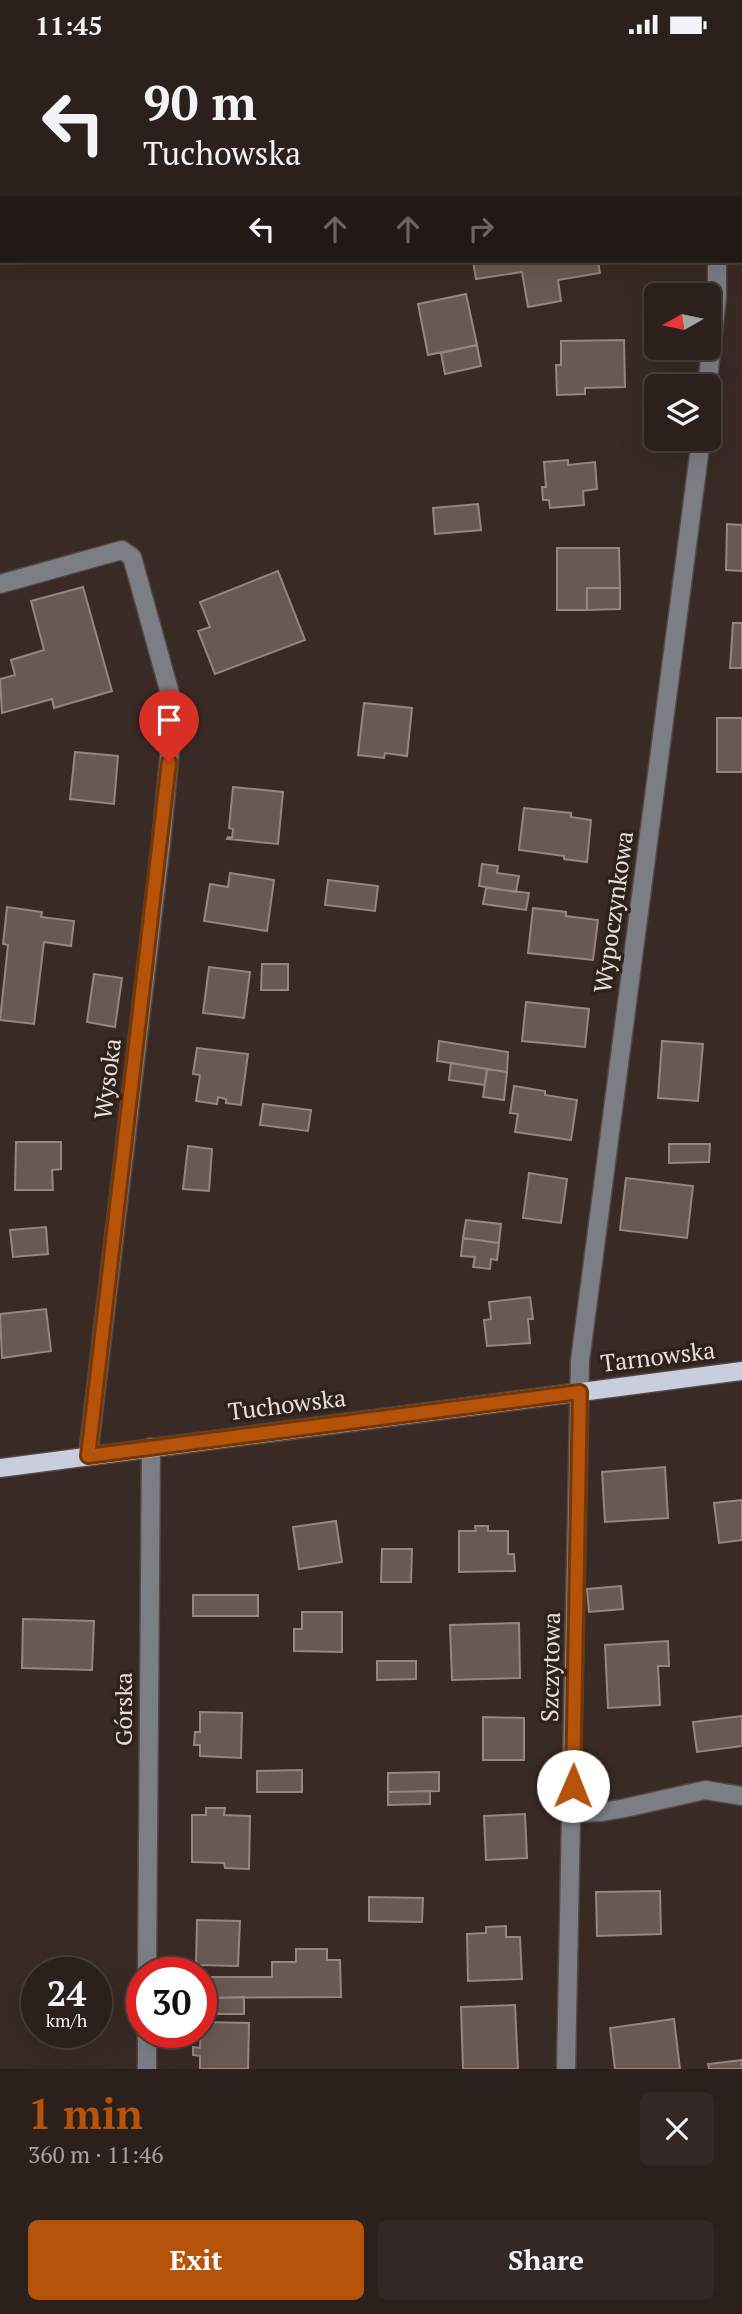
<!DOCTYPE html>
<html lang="en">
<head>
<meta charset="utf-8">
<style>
  body { margin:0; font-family:"PT Serif",serif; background:#332825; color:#f1f3f6; height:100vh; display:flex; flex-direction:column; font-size:26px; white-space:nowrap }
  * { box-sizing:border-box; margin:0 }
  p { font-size:23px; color:#a6a3a3 }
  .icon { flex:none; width:38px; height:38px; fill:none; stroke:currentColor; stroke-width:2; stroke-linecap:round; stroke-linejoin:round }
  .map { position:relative; height:2020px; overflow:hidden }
  .side { display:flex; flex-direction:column; background:#2b201c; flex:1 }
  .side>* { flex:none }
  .banner { position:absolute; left:0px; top:0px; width:742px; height:214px; box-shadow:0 7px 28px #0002,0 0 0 2px #473e3b; background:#2b201c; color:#f1f3f6; overflow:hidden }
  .needle { width:46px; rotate:261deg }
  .fabs { position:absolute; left:644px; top:234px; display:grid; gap:14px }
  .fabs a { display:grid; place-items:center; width:77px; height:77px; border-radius:10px; background:#2b201c; box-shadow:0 7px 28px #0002,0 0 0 2px #473e3b; font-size:35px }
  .speed { position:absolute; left:21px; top:1908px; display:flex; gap:14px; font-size:35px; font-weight:700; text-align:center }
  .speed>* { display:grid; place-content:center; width:91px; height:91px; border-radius:50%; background:#2b201c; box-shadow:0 7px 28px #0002,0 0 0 2px #473e3b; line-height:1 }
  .speed small { font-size:18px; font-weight:400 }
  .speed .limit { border:10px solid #d22; background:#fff; color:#111 }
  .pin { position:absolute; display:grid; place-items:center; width:60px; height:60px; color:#fff; margin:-72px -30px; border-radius:50% 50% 50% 0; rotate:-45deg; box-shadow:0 0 7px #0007 }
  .pin .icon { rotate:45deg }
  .me { position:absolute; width:77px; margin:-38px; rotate:1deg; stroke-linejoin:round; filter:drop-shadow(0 0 5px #0008) }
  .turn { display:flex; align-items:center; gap:24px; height:147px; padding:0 28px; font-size:32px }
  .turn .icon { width:91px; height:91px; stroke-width:2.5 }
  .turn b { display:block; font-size:49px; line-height:60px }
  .lanes { display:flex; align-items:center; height:66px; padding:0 28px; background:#0003; justify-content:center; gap:35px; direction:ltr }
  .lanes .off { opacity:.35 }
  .round { display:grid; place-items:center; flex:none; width:74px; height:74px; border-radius:10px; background:#332825 }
  .overview { display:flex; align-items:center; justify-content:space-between; height:119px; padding:0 28px }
  h1 { font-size:42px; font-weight:800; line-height:52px; color:#b45309 }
  .action { display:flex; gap:14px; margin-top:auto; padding:14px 28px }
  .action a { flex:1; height:80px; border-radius:10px; background:#b45309; color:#fff; font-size:28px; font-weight:800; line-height:80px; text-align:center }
  .action a+a { background:#332825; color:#f1f3f6 }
  .status { display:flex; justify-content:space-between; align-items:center; height:49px; padding:0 35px; background:#2b201c; direction:ltr }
  .status svg { height:19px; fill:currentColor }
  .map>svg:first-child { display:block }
  .building { fill:#6a5952; stroke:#97857e; stroke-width:2 }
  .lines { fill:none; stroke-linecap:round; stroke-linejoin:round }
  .minor-casing { stroke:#554742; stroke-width:21 }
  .major-casing { stroke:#554742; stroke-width:21 }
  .minor { stroke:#7b7e85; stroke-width:18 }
  .major { stroke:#c8cedd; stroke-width:18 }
  .route-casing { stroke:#753606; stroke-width:18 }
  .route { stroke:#b45309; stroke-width:12 }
  .labels { text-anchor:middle; stroke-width:7; stroke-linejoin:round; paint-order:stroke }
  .street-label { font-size:24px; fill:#e8deda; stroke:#2f211b }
</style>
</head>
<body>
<div class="status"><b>11:45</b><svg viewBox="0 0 49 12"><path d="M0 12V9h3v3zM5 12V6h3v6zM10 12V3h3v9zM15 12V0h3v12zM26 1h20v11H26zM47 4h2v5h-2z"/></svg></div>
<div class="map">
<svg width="742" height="2020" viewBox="0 0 742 2020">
  <rect width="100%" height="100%" fill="#392a25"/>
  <!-- building -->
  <path class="building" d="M473 212H598L600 224 558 231 561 252 528 258 522 223 476 230Z
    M466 245 477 296 428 306 418 255Z
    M624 291 625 338 585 339V345L557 346 556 316H561V292Z
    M477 296 481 317 445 325 441 304Z
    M568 411V416L595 413 597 440 583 442 584 456 550 459 549 451H543L542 438H546L544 413Z
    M478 455 481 481 435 485 433 459Z
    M727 475 742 476V522L726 521Z
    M557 499H619L620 539H587V561H557Z
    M278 522 305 591 215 625 198 582 210 578 200 553Z
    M83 538 112 642 54 659 52 650 2 664 0 630 15 626 11 611 44 601 31 552Z
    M587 539H620V560L587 561Z
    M733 574H742V619H730Z
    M364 654 412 659 407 707 385 704 384 709 358 706Z
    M717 669H742V723H717Z
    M75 703 118 707 114 755 70 750Z
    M233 738 283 743 278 795 227 790 228 788 232 789 233 780 229 779Z
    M524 759 571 764V768L591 771 587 813 564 810V807L519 801Z
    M482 815 498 817 497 824 519 827 516 843 479 837Z
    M230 824 274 831 267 882 204 872 210 835 228 838Z
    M328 831 378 837 375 862 325 856Z
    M486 839 529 844 526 861 483 855Z
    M7 858 42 863 41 868 74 872 71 897 44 893 34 975 0 971 8 896 3 895Z
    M533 859 566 863V867L598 871 593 911 528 904Z
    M262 915H288V941H261Z
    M209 918 250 923 244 969 203 964Z
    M94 925 122 929 115 978 87 973Z
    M526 953 589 960 585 998 522 992Z
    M439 992 508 1003 507 1023 437 1012Z
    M662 992 703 995 698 1052 658 1049Z
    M197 999 248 1005 241 1056 226 1054V1050L218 1048 217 1055 196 1052 200 1026 193 1025Z
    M451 1014 487 1020 485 1036 449 1031Z
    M487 1020 507 1023 504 1051 483 1048Z
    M514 1037 545 1042V1046L577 1051 571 1091 515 1083 518 1065 510 1064Z
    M263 1055 311 1061 308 1082 260 1076Z
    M16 1093H61V1120L52 1121 53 1141H15Z
    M669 1095H710L709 1113 669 1114Z
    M188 1097 212 1100 209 1142 183 1140Z
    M529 1124 567 1130 561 1174 523 1169Z
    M626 1129 693 1137 687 1189 620 1181Z
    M466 1171 501 1175 499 1194 463 1189Z
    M46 1178 48 1205 13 1208 10 1181Z
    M463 1189 499 1194 497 1211 491 1210 490 1220 473 1218 475 1208 461 1207Z
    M530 1248 533 1270H528L530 1294 487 1297 484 1271 491 1270 489 1253Z
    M46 1260 51 1302 2 1309 0 1265Z
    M665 1418 668 1469 605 1473 602 1423Z
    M742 1451V1491L719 1494 714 1454Z
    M336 1472 342 1513 299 1520 293 1478Z
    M475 1477H488V1482H508V1505H514L515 1522 459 1523V1482H476Z
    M382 1500H412L411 1533H381Z
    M621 1537 623 1560 589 1563 587 1540Z
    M193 1546H258V1567H193Z
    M302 1563H342V1603L294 1602V1580H302Z
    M23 1570 94 1572 92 1621 22 1619Z
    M519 1574 520 1629 452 1631 450 1576Z
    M668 1592 669 1617H658L660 1656 608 1659 605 1596Z
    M377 1612H416V1630L377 1631Z
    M200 1663 242 1664 241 1709 200 1707V1696H194L195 1683H200Z
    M742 1667V1697L697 1703 693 1673Z
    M483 1668 524 1669V1711H483Z
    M302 1721V1743H257V1722Z
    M439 1723V1742L388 1743V1724Z
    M430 1742V1755L388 1756V1743Z
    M206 1759H225L224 1766 250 1767 249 1820 225 1819 224 1814 192 1813V1766H206Z
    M525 1765 527 1809 486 1811 484 1767Z
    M660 1842 661 1885 597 1887 596 1843Z
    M369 1848 423 1849 422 1873 369 1872Z
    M197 1871 240 1872 238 1917 196 1916Z
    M506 1877V1888H520L522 1930 468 1932 467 1885 486 1884V1878Z
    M296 1900H327V1911H340L341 1948 201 1949V1928H272V1913H296Z
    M244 1948V1965H210V1949Z
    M515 1956 518 2020H463L461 1958Z
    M674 1970 680 2020H615L610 1979Z
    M201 1973 249 1974 248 2020H200V2007L193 2006V1998L200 1999Z
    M742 2011V2020H709L708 2015Z"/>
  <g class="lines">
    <!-- minor casing -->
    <g class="minor-casing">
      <path id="minor" d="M717 0V2
        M707 338 717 248V212
        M0 535 122 501 132 508 174 659 161 794 88 1407
        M572 1764 602 1763 625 1759 705 1741 742 1747
        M147 1923 151 1398
        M147 2020V1983
        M566 2020 580 1312 701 390"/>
    </g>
    <!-- major casing -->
    <g class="major-casing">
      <path id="major" d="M0 1419 742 1322"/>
    </g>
    <!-- minor -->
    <use href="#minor" class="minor"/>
    <!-- major -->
    <use href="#major" class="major"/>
  </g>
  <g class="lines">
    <!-- route casing -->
    <g class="route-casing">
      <path id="route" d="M169 713 88 1407 580 1343 573 1737"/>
    </g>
    <!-- route -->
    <use href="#route" class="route"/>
  </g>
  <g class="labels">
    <!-- street labels -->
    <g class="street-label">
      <text transform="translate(614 863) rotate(-82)" y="8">Wypoczynkowa</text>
      <text transform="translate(108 1030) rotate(-83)" y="8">Wysoka</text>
      <text transform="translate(658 1308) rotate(-7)" y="8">Tarnowska</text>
      <text transform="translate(287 1356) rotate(-7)" y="8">Tuchowska</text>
      <text transform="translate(551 1618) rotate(-89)" y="8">Szczytowa</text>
      <text transform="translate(124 1660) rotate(-90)" y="8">Górska</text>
    </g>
  </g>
</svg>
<div class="fabs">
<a><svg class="needle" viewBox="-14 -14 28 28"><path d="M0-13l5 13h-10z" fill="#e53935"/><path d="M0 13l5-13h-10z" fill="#a6a3a3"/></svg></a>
<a><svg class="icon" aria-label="layers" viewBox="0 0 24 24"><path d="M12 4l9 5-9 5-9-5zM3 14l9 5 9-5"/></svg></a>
</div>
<div class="speed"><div>24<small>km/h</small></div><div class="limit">30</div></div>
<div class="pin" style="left:169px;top:713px;background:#d93025"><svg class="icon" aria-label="arrive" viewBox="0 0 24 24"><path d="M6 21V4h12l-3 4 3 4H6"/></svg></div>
<svg class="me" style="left:573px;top:1737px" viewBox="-20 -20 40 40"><circle r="19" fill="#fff"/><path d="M0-13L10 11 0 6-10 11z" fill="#b45309"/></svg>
<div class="banner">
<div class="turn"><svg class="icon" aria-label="left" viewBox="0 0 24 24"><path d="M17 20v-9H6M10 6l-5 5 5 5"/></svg><div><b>90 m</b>Tuchowska</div></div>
<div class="lanes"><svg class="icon" aria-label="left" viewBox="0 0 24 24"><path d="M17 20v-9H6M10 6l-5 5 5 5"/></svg><svg class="icon off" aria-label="ahead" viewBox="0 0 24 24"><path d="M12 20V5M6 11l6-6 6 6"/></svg><svg class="icon off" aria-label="ahead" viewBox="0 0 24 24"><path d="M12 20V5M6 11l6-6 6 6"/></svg><svg class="icon off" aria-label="right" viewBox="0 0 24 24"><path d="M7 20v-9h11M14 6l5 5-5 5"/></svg></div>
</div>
</div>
<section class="side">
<div class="overview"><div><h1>1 min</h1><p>360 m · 11:46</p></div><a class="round"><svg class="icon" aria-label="close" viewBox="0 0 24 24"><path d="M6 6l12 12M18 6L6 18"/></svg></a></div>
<div class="action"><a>Exit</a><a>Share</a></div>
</section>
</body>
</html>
